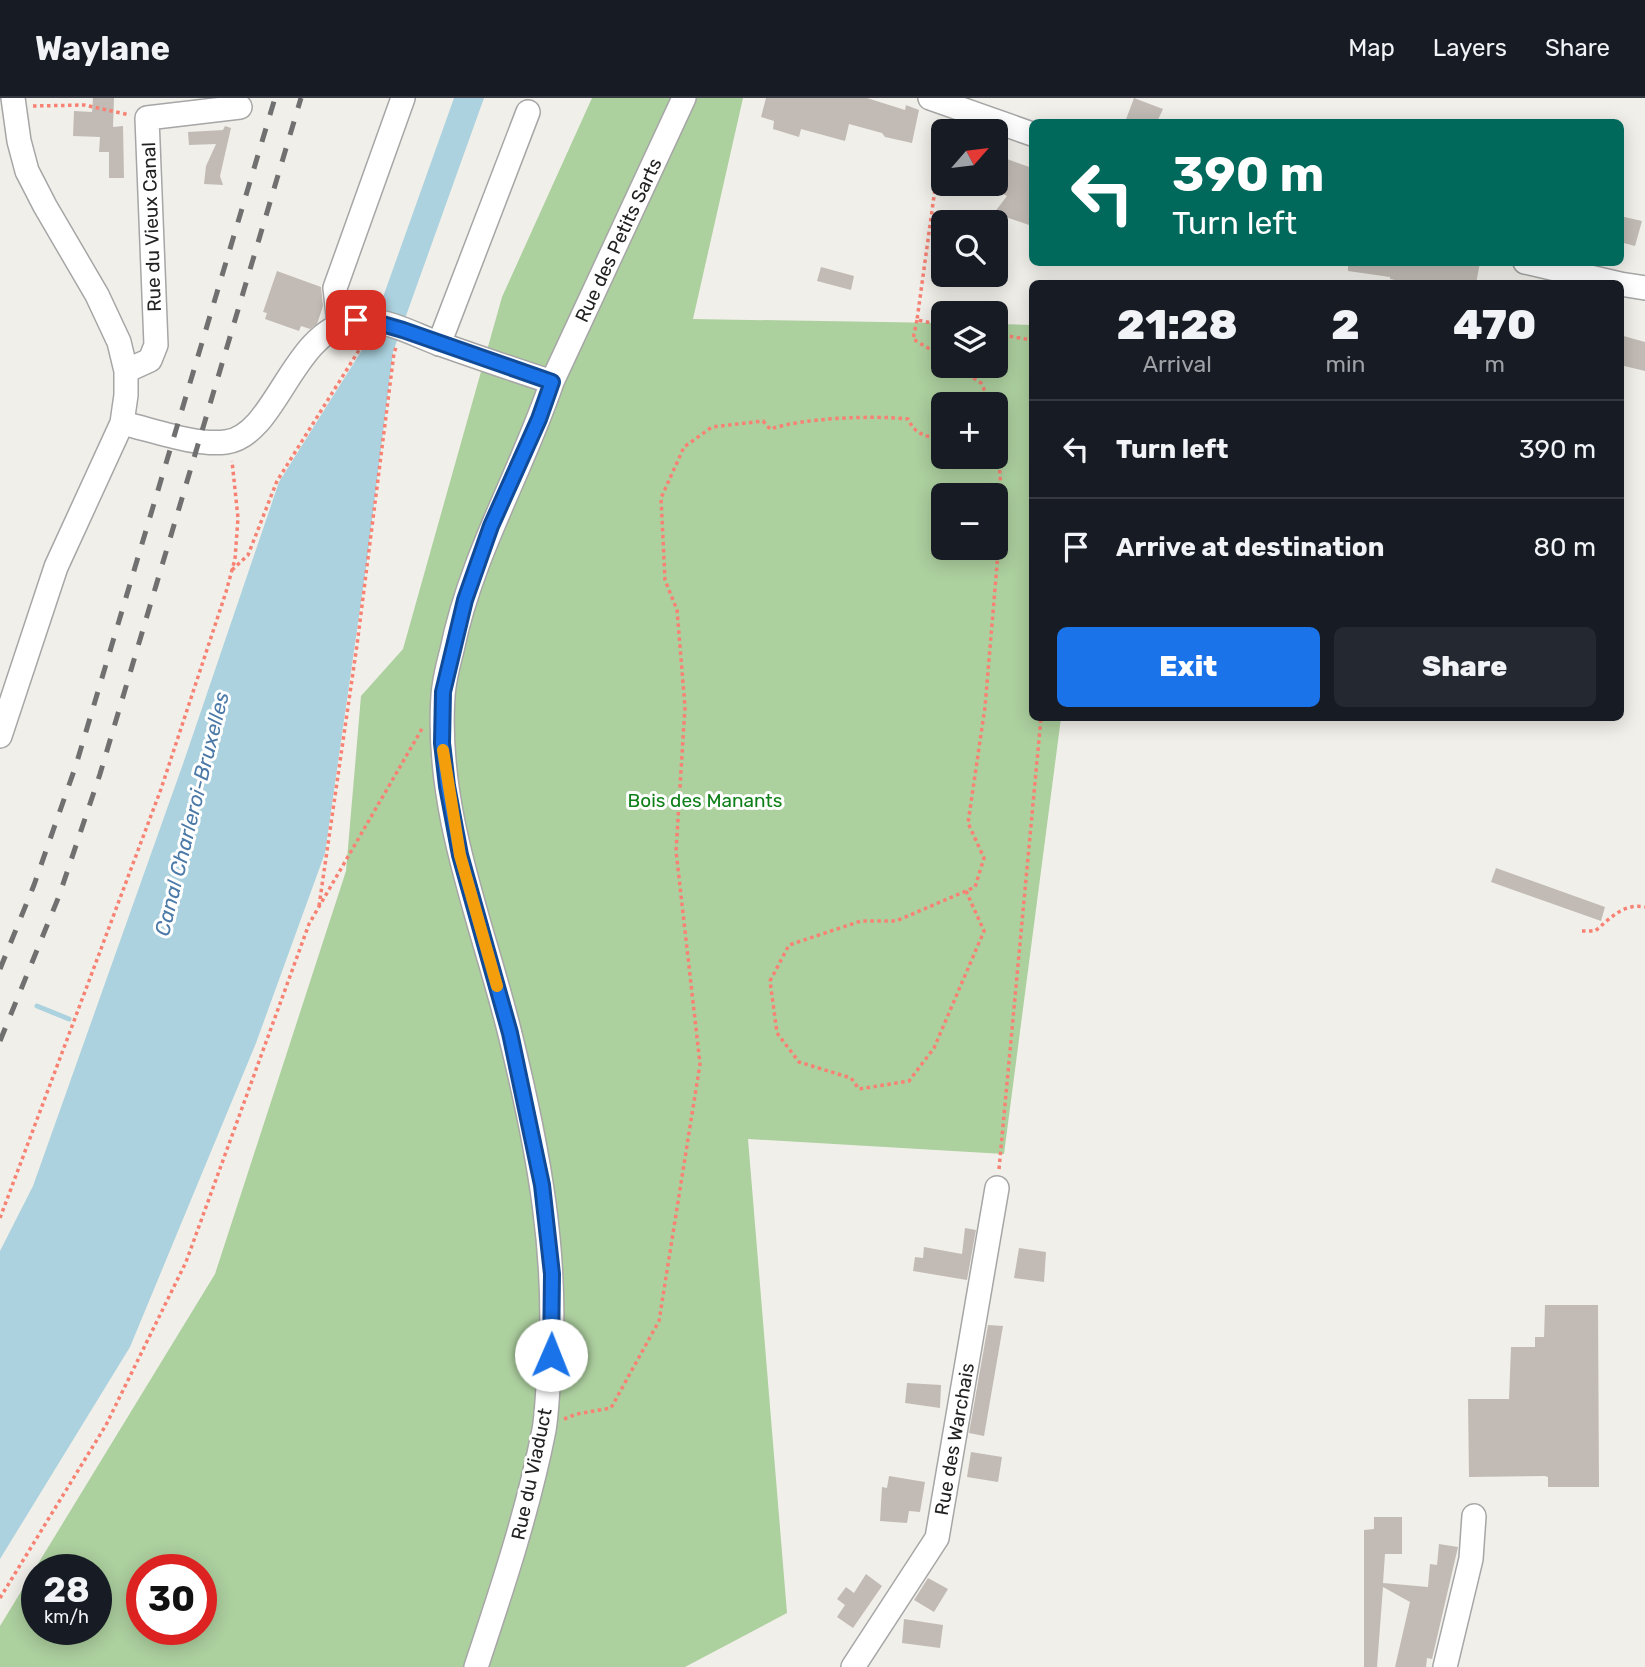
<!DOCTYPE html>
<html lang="en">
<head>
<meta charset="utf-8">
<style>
  body { margin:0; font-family:Rubik,sans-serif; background:#242831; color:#f1f3f6; height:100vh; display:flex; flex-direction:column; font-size:26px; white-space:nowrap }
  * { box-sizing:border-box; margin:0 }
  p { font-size:23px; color:#9ea1a6 }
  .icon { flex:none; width:38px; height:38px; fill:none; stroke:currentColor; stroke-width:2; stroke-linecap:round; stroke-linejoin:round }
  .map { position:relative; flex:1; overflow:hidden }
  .side { position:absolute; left:1029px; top:182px; width:595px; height:441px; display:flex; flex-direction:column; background:#171b24; border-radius:10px; box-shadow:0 4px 18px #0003 }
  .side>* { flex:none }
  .guide { position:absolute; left:1029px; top:21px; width:595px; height:147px; border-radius:10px; box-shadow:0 4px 18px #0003; background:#00695c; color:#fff; overflow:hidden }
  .needle { width:46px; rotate:62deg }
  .buttons { position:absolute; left:931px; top:21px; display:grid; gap:14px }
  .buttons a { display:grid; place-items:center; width:77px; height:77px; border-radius:10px; background:#171b24; box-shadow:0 4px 18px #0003; font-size:35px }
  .speed { position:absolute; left:21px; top:1456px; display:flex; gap:14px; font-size:35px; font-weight:700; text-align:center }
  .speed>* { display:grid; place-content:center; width:91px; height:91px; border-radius:50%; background:#171b24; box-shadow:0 4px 18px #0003; line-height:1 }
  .speed small { font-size:18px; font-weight:400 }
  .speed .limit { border:10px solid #d22; background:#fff; color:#111 }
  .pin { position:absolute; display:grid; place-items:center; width:60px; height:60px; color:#fff; margin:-30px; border-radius:14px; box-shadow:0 4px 10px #0006 }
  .me { position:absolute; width:77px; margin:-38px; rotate:1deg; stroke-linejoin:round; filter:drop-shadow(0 0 5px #0008) }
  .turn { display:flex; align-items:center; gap:24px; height:147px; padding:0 28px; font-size:32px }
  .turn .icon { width:91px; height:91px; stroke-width:2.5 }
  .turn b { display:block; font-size:49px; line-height:60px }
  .eta { display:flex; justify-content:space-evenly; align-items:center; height:119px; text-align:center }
  .eta b { font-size:42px; font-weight:800; line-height:49px }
  .cta { display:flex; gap:14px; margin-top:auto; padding:14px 28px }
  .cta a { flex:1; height:80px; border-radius:10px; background:#1a73e8; color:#fff; font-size:28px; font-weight:800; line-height:80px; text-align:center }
  .cta a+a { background:#242831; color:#f1f3f6 }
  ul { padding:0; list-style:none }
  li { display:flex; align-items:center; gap:21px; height:98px; padding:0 28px; border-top:2px solid #363941 }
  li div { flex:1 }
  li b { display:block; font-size:26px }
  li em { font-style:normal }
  header { display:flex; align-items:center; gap:42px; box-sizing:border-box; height:98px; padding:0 35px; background:#171b24; border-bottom:2px solid #363941 }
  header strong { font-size:33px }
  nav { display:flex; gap:38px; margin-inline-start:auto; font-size:24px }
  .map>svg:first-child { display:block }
  .forest { fill:#add09f; fill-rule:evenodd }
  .water { fill:#abd2de }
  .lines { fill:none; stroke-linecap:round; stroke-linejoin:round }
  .stream { stroke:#abd2de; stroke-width:5 }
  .building { fill:#c2bbb5 }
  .minor-casing { stroke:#a6a6a6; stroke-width:26 }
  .path { stroke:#f78274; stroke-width:3.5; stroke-dasharray:3.5 3.5; stroke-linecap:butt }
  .minor { stroke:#fff; stroke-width:23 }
  .rail { stroke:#707070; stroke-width:5; stroke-dasharray:14 14; stroke-linecap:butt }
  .route-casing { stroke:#114b97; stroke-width:18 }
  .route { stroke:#1a73e8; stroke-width:12 }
  .slow { stroke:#f59e0b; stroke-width:12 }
  .labels { text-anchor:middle; stroke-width:6; stroke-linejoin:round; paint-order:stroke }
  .street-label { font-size:19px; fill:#222; stroke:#fff }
  .park-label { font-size:19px; fill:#0f8019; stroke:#fff }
  .water-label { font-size:21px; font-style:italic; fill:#4c7aa8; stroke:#fff }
</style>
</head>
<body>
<header>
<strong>Waylane</strong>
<nav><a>Map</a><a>Layers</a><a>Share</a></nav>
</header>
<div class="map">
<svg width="1645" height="1569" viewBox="0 0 1645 1569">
  <rect width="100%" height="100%" fill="#f1efe9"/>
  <!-- forest -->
  <path class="forest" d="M592 0H743L693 221 943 225V268H996V226L1032 227V620H1061L1004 1056 748 1041 787 1515 685 1569H0V1528L215 1176 346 773 361 598 403 551 502 199ZM943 306H996V359H943ZM943 397H996V450H943ZM37 1472H96V1531H37ZM142 1472H201V1531H142Z"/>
  <!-- water -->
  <path class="water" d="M454 0H484L393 254 367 462 325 755 256 945 130 1249 0 1461V1153L33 1088 184 663 279 384 367 244Z"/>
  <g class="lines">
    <!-- stream -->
    <path class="stream" d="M37 908 69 921"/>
  </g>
  <!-- building -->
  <path class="building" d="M93 0H114L113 29 123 28 124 80H109V54H99L100 39 73 38 74 13 92 14Z
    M766 0H867L905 12 906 7 919 12 912 45 885 39 882 35 849 26 845 43 801 31 799 39 773 31 774 23 761 19Z
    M1134 0 1163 11 1157 24H1125Z
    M225 28 231 30 220 78 223 87 204 86 206 68 216 46 189 47 188 34 223 32Z
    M996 57 1032 70V128L994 115 1007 98 1003 96 1008 86 996 81Z
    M1620 118 1642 123 1635 148 1620 144Z
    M1348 164H1480L1476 186H1401L1400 183 1390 181V179L1348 173Z
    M821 169 854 178 851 192 817 183Z
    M277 173 321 189 323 208 317 226 310 231 301 228 299 233 265 221 267 215 263 214Z
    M1620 237 1645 244V273L1620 267Z
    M1496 770 1605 809 1601 823 1491 784Z
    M965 1130 976 1132 967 1182 913 1173 915 1159 923 1160 924 1149 962 1156Z
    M1019 1150 1046 1154 1044 1184 1014 1180Z
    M1545 1207H1598L1599 1389H1548V1379L1545 1378 1469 1379 1468 1301H1509L1511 1249H1535V1239H1544Z
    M988 1227 1003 1228 984 1338 969 1335Z
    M907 1285 941 1287 940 1310 905 1305Z
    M971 1354 1002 1359 998 1384 967 1379Z
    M889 1378 925 1384 920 1414 909 1413 907 1425 880 1423 882 1389 887 1390Z
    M1374 1419H1402V1456H1385L1383 1485 1428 1489 1430 1466 1437 1467 1439 1446 1458 1449 1432 1561 1427 1560 1426 1569H1395L1410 1504 1383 1489 1377 1569H1364V1432L1374 1431Z
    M866 1476 882 1488 853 1530 837 1519 845 1507 837 1501 846 1489 854 1495Z
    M928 1480 948 1491 934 1514 914 1502Z
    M904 1521 943 1527 940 1550 902 1545Z"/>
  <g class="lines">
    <!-- minor casing -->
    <g class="minor-casing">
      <path id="minor" d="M930 0 1032 36
        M1525 164 1620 186
        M1620 186 1645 190
        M339 226 335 190 403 0
        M439 246 528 14
        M126 273 150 262 156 247 147 20 240 9
        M122 325C153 332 195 348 226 344 277 337 291 233 354 223 382 218 415 237 440 246 477 259 515 272 552 284
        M0 638 56 469 122 325 126 297V273L119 244 97 197 45 108 27 73 19 43 13 0
        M476 1569C502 1491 528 1413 544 1332 547 1315 547 1297 549 1279 560 1163 538 1049 510 936 483 826 435 714 443 598 444 583 448 567 452 552 471 458 521 375 552 284L684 0
        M853 1569 937 1440 997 1090
        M1445 1569 1471 1461 1474 1418"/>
    </g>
    <!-- path -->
    <path class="path" d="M33 8 84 7 130 17
      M917 222 913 241 943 259
      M943 227 917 222 944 25
      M996 236 1032 242
      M956 268 981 285 991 306
      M232 472 248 457 277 383 366 241
      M966 793 984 833 934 950 909 983 859 991 851 980 799 964 777 935 770 883 789 847 861 823H896L966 793 975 789 984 760 968 725 985 609 1002 408 996 317
      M319 808 357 547 394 255 397 247
      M1582 833H1595C1611 820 1623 805 1645 809
      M999 1071 1041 620
      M0 1120 161 691 226 494 235 461 238 420 232 363
      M564 1321 577 1316 611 1310 659 1223 700 966 676 753 685 609 677 512 665 482 661 400 684 349 712 329 763 323 770 331C804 320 872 317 908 321 916 338 926 338 943 341
      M0 1500 106 1327 186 1164 309 826 423 629"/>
    <!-- minor -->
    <use href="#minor" class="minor"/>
    <!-- rail -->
    <path class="rail" d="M0 871 34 787 76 667 275 0
      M0 943 59 798 100 676 301 0"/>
  </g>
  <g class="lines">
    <!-- route casing -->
    <g class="route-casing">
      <path id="route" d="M356 222 372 223 403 232 552 284 539 321 491 428 465 502 443 594 442 645 447 688 460 757 510 935 542 1087 552 1176 551 1257"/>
    </g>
    <!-- route -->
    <use href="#route" class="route"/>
    <!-- slow -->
    <path class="slow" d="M443 652 460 757 497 888"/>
  </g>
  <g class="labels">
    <!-- street labels -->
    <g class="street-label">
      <text transform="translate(151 129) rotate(-92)" y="7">Rue du Vieux Canal</text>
      <text transform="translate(618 142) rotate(-65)" y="7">Rue des Petits Sarts</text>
      <text transform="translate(954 1341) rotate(-80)" y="7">Rue des Warchais</text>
      <text transform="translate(531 1376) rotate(-78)" y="7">Rue du Viaduct</text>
    </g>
    <!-- park labels -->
    <g class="park-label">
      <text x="705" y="709">Bois des Manants</text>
    </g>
    <!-- water labels -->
    <g class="water-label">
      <text transform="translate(192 716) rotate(-76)" y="7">Canal Charleroi-Bruxelles</text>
    </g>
  </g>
</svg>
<div class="buttons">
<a><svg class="needle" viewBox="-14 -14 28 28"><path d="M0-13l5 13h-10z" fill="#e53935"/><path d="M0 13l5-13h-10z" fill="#9ea1a6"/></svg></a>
<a><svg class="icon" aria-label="search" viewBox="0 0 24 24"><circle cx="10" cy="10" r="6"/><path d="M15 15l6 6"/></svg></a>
<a><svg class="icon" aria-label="layers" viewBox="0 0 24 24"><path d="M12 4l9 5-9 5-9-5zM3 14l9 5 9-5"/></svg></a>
<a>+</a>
<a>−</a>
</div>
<div class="speed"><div>28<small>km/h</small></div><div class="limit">30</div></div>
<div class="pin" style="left:356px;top:222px;background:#d93025"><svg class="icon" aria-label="arrive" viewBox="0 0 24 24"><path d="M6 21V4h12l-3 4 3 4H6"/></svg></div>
<svg class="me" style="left:551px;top:1257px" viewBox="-20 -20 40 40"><circle r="19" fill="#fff"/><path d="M0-13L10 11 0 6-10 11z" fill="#1a73e8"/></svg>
<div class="guide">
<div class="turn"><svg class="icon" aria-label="left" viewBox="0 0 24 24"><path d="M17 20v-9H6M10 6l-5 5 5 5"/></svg><div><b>390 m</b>Turn left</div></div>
</div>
<section class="side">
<div class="eta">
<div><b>21:28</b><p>Arrival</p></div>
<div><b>2</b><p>min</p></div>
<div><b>470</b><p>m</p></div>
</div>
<ul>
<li><svg class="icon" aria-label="left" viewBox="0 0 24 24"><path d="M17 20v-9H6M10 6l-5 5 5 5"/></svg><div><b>Turn left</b></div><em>390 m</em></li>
<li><svg class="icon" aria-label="arrive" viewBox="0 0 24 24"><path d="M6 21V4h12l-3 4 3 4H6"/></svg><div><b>Arrive at destination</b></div><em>80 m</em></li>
</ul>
<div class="cta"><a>Exit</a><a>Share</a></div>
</section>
</div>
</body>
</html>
